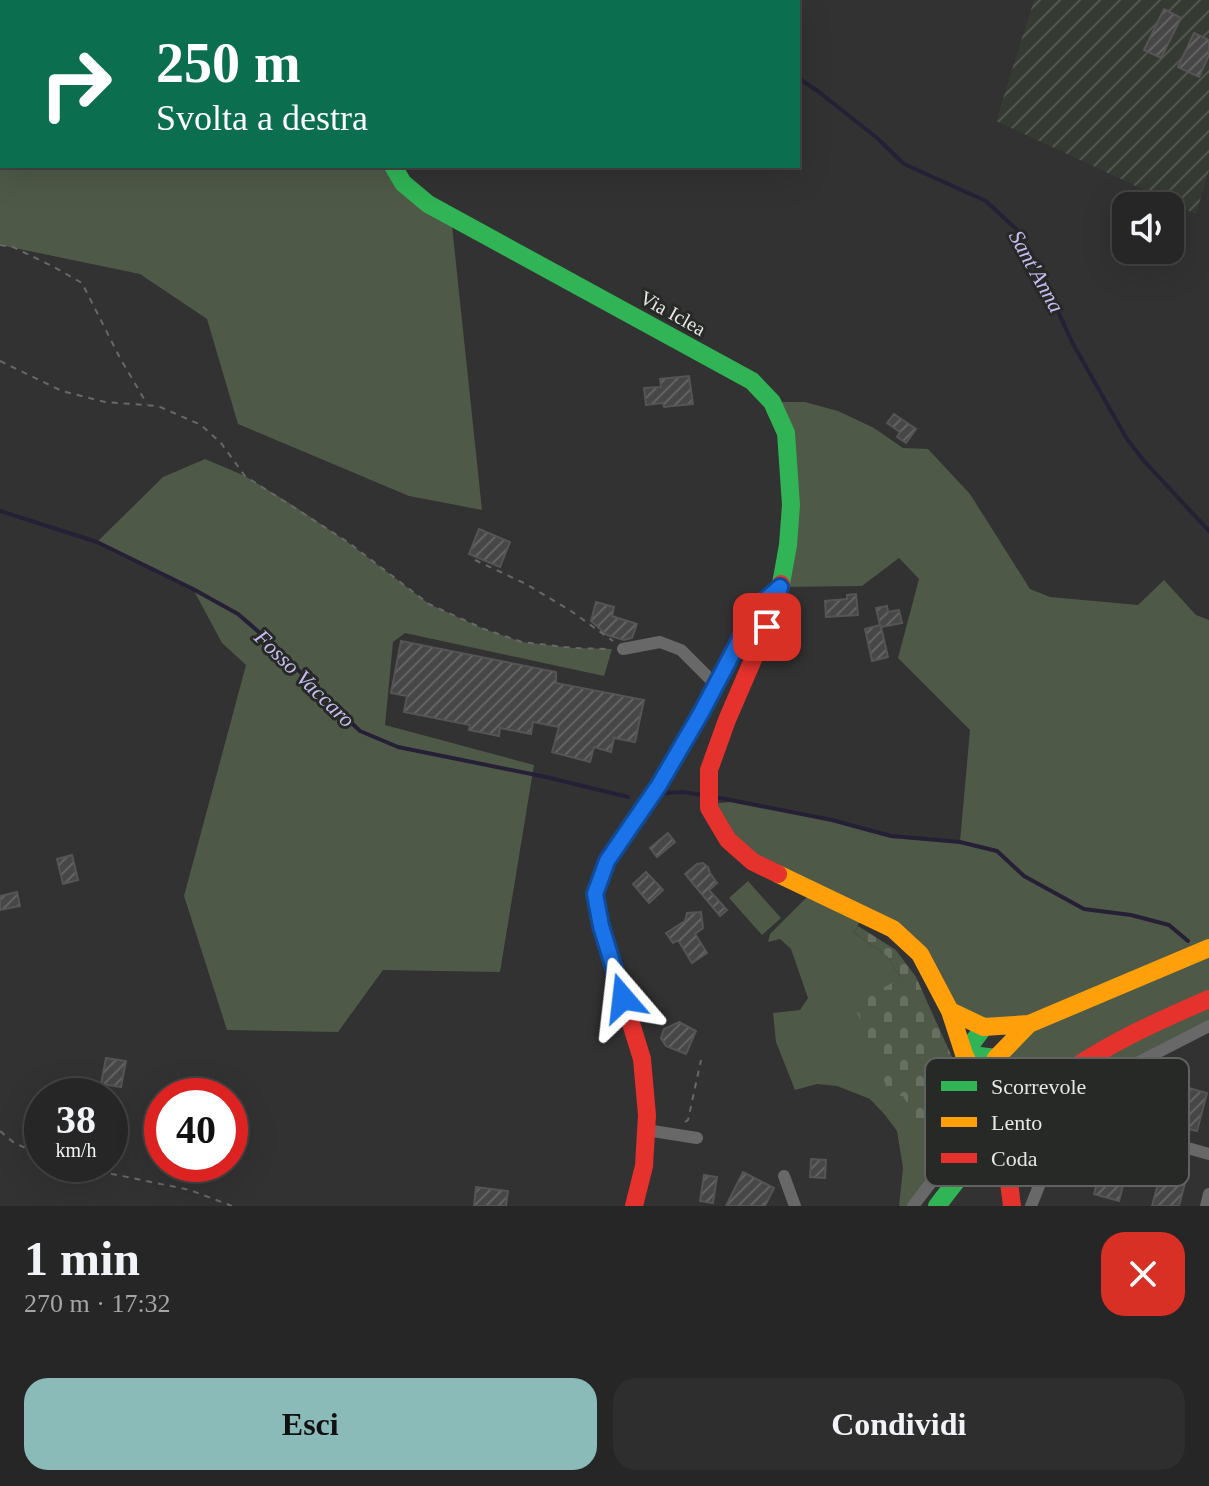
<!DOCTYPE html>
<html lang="it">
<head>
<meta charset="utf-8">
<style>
  body { margin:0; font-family:Georgia,serif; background:#2d2e2d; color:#f1f3f6; height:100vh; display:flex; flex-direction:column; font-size:30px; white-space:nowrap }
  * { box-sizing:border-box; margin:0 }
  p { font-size:26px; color:#a3a5a7 }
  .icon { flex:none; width:44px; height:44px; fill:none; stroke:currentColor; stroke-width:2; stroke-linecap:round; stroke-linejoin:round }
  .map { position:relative; height:1206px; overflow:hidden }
  .panel { display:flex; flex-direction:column; background:#252625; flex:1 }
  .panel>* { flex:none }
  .top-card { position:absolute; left:0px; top:0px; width:800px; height:168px; box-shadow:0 8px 32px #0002,0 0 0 2px #424342; background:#0b6e4f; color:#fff; overflow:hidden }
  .buttons { position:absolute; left:1112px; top:192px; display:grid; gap:16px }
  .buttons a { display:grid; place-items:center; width:72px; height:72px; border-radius:16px; background:#252625; box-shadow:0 8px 32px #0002,0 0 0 2px #424342; font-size:40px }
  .speed { position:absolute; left:24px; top:1078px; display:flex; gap:16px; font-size:40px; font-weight:700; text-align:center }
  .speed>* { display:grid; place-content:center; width:104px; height:104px; border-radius:50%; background:#252625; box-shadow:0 8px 32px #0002,0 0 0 2px #424342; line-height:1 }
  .speed small { font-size:20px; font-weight:400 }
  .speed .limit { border:12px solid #d22; background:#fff; color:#111 }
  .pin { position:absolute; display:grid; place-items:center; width:68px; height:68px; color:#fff; margin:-34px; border-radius:16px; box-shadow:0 4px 12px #0006 }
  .me { position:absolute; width:88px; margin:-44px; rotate:343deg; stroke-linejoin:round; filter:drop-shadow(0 0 6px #0008) }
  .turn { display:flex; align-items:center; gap:28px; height:168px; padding:0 24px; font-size:36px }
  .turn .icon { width:104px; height:104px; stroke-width:2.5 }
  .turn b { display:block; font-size:56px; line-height:68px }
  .round { display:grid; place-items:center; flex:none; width:84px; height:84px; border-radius:24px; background:#2d2e2d }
  .headline { display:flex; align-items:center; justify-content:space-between; height:136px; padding:0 24px }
  h1 { font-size:48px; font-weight:600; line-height:60px }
  .action { display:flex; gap:16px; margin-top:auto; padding:16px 24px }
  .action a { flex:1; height:92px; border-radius:24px; background:#8bbbb9; color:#111; font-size:32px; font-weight:600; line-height:92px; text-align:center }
  .action a+a { background:#2d2e2d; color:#f1f3f6 }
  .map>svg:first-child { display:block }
  .industrial { fill:url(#industrial-furrows) }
  .grass { fill:#4f5947 }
  .cemetery { fill:url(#cemetery-stones) }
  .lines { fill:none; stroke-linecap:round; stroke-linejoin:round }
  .stream { stroke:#262036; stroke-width:4 }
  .building { fill:url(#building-hatch); stroke:#545554; stroke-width:2 }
  .path { stroke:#676868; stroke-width:2; stroke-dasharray:6 6; stroke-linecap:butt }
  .lane { stroke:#686868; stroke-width:6 }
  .street { stroke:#686868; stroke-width:12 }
  .fast { stroke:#30b455; stroke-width:18 }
  .slow { stroke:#ff9f0a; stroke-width:18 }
  .jam { stroke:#e5322d; stroke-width:18 }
  .jam-bridge { stroke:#e5322d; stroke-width:18 }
  .route-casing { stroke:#114b97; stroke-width:20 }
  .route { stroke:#1a73e8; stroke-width:14 }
  .labels { text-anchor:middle; stroke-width:6; stroke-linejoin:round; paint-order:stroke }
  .street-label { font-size:20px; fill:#e6e7e5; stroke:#272926 }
  .water-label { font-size:22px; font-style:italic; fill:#c7bcf2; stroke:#272926 }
  .key { fill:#272926; stroke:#60625f; stroke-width:2 }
  .key-label { font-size:22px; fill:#e6e7e5 }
</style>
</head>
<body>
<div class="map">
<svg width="1209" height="1206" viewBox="0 0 1209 1206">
  <defs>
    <pattern id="industrial-furrows" width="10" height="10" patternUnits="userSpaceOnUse" patternTransform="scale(2)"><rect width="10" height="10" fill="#353a32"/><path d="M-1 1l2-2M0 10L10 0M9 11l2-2" fill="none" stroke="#525650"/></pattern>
    <pattern id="cemetery-stones" width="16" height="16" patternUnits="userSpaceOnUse" patternTransform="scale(2)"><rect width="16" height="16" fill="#4f5947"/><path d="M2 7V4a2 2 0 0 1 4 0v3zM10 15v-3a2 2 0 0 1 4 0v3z" fill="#687161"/></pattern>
    <pattern id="building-hatch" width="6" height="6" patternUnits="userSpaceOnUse" patternTransform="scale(2)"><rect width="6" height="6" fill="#464746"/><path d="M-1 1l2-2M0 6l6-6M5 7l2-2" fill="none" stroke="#616261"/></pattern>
  </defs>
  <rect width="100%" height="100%" fill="#313231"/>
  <!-- industrial -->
  <path class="industrial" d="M1034 0H1209V170L1196 214 996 121Z"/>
  <!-- grass -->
  <path class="grass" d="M0 0 16 2H2V166H393L451 216 482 510 409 496 238 424 207 319 140 274 0 245Z
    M772 402H805L838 411 874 428 903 448 928 449 970 494 1030 589 1050 597 1138 605 1164 580 1196 615 1209 620V1026L1135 1064 1075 1121 1009 1136 992 1118 996 1058 1028 1026 950 1011 920 954 863 915 854 933 887 956 901 978 903 1096 979 1117 913 1206H899L903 1168 897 1131 885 1115 870 1099 837 1086 817 1084 795 1090 776 1042 773 1013 800 1010 808 998 791 949 780 939 768 942 770 934 813 891 753 862 709 804 741 801 832 820 891 836 960 842 970 730 898 658 919 579 899 558 862 586 780 587 791 505Z
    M205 459 245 476 294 506 349 543 429 604 484 629 522 642 573 648 612 649 604 676 405 633 393 642 385 725 534 765 500 972 383 970 338 1032 227 1030 184 896 246 665 222 643 193 589 97 542 163 477Z
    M748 881 781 918 762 935 729 898Z"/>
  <!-- cemetery -->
  <path class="cemetery" d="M858 926 896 950 916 977 979 1117 930 1141 903 1096H890L854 1004 901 978 887 956 854 933Z"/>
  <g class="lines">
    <!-- stream -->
    <path class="stream" d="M600 0 602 2
      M798 78 819 92 877 138 904 164 986 201 1016 229 1032 255 1073 344 1127 439 1144 461 1209 531
      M0 138 2 139
      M0 511 97 542 193 589 238 614 281 651 313 686 360 731 398 747 546 777 628 797
      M665 793 683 792 702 795
      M715 797 832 820 891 836 960 842 997 851 1024 876 1084 909 1131 915 1169 925 1188 941"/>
  </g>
  <!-- building -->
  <path class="building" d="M1164 9 1181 18 1161 58 1144 50Z
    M1194 33 1209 40V55L1199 77 1178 67Z
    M689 376 693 404 664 407 663 403 646 405 644 388 661 387 660 379Z
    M894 414 916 429 906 443 897 437 900 432 887 423Z
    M479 529 510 542 500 567 469 554Z
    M856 594 858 615 826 617 825 601 847 599V595Z
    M596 602 614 607 612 616 637 624 632 638 624 640 607 635 591 621Z
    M887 606 888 612 899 610 902 623 881 627 888 657 872 661 865 629 880 625 876 608Z
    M401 641 556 672V683L644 700 635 742 614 738 611 752 594 747 590 762 552 752 559 727 533 722 531 734 500 728 499 736 469 730 470 725 404 712 407 696 391 693Z
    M668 833 675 842 657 857 650 848Z
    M72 855 78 880 63 884 57 859Z
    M703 863 708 867 710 873 717 883 709 890 727 910 720 916 685 874 697 864Z
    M646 872 663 890 649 903 633 884Z
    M17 892 20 906 0 910V896Z
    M701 912 703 928 695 934 707 953 692 963 678 940 673 943 666 933 685 921 687 913Z
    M679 1022 696 1031 686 1054 666 1046 661 1038 664 1029Z
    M106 1058 126 1061 121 1087 101 1084Z
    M1181 1086 1207 1093 1197 1131 1172 1125Z
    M1104 1156 1129 1162 1119 1201 1094 1194Z
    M811 1159 826 1160 825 1178 810 1177Z
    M1162 1169 1187 1175 1179 1206H1152Z
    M743 1172 774 1188 765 1206H726Z
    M704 1175 717 1177 713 1203 700 1201Z
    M476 1187 508 1191 506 1206H474Z"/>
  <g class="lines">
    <!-- path -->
    <path class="path" d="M0 245 13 247 54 267 82 283 120 358 147 404
      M0 361 62 391 105 402 158 406 201 425 221 443 245 476 349 543 429 604 484 629 522 642 573 648 610 649
      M475 560 526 584 571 611 613 641
      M685 1122 688 1120 701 1060
      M0 1131 13 1142 42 1156
      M64 1164 190 1190 232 1206"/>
    <!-- lane -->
    <path class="lane" d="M937 1137 935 1159 939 1172"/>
    <!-- street -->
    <path class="street" d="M623 649 660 642 681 650 716 685
      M997 1124 1009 1136 1048 1131 1075 1121
      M646 1130 697 1138
      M1137 1134 1209 1154
      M1028 1135 1007 1166 1019 1170 1047 1166
      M784 1176 795 1206
      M913 1206 977 1123 987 1102
      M1031 1206 1047 1166 1075 1121 1102 1091 1135 1064 1209 1026
      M1206 1206 1209 1194"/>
    <!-- fast -->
    <path class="fast" d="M393 166 403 183 428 204 752 381 772 402 786 433 791 505 788 545 781 584
      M702 711 757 607 780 587
      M984 1027 964 1054 996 1058
      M937 1206 982 1148"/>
    <!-- slow -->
    <path class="slow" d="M375 0V2
      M778 874 893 929 920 954 950 1011 964 1054 983 1094
      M950 1011 984 1027 1029 1024 1209 948
      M985 1098 996 1058 1029 1024"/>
    <!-- jam -->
    <path class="jam" d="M778 874 753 862 728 840 709 808V770L727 720 767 627 781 584
      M983 1094 1007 1166 1012 1206
      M634 1206 644 1166 647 1115 642 1059 601 926 595 894 607 861 659 785 702 711"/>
    <!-- jam-bridge -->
    <path class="jam-bridge" d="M982 1148C1007 1123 1032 1098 1061 1077 1106 1044 1158 1021 1209 999"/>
  </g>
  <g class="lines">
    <!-- route casing -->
    <g class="route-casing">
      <path id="route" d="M623 998 601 926 595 894 607 861 659 785 701 713 757 607 780 587 767 627"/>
    </g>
    <!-- route -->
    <use href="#route" class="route"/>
  </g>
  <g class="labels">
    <!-- street labels -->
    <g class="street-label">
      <text transform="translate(673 313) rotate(29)" y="7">Via Iclea</text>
    </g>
    <!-- water labels -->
    <g class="water-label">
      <text transform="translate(1037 271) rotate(61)" y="8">Sant'Anna</text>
      <text transform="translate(305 678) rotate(44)" y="8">Fosso Vaccaro</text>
    </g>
  </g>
  <!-- legend -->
  <rect x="925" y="1058" width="264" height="128" rx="12" class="key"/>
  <rect x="941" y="1081" width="36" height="10" fill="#30b455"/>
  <rect x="941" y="1117" width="36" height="10" fill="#ff9f0a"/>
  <rect x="941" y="1153" width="36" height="10" fill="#e5322d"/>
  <g class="key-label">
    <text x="991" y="1094">Scorrevole</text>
    <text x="991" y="1130">Lento</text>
    <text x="991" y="1166">Coda</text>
  </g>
</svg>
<div class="buttons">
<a><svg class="icon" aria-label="sound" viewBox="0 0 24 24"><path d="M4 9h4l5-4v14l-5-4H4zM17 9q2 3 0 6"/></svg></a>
</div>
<div class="speed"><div>38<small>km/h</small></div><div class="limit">40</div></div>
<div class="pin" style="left:767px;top:627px;background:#d93025"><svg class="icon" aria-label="arrive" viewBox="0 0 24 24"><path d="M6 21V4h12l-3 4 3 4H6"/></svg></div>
<svg class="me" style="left:623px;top:998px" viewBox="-20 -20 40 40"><path d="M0-17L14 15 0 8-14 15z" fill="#1a73e8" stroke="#fff" stroke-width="4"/></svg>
<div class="top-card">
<div class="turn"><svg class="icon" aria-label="right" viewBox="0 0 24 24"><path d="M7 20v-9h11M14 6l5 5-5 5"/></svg><div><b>250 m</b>Svolta a destra</div></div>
</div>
</div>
<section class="panel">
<div class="headline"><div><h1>1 min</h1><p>270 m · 17:32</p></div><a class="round" style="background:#d93025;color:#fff"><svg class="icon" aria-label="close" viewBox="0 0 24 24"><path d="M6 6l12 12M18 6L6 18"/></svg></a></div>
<div class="action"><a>Esci</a><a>Condividi</a></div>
</section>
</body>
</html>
